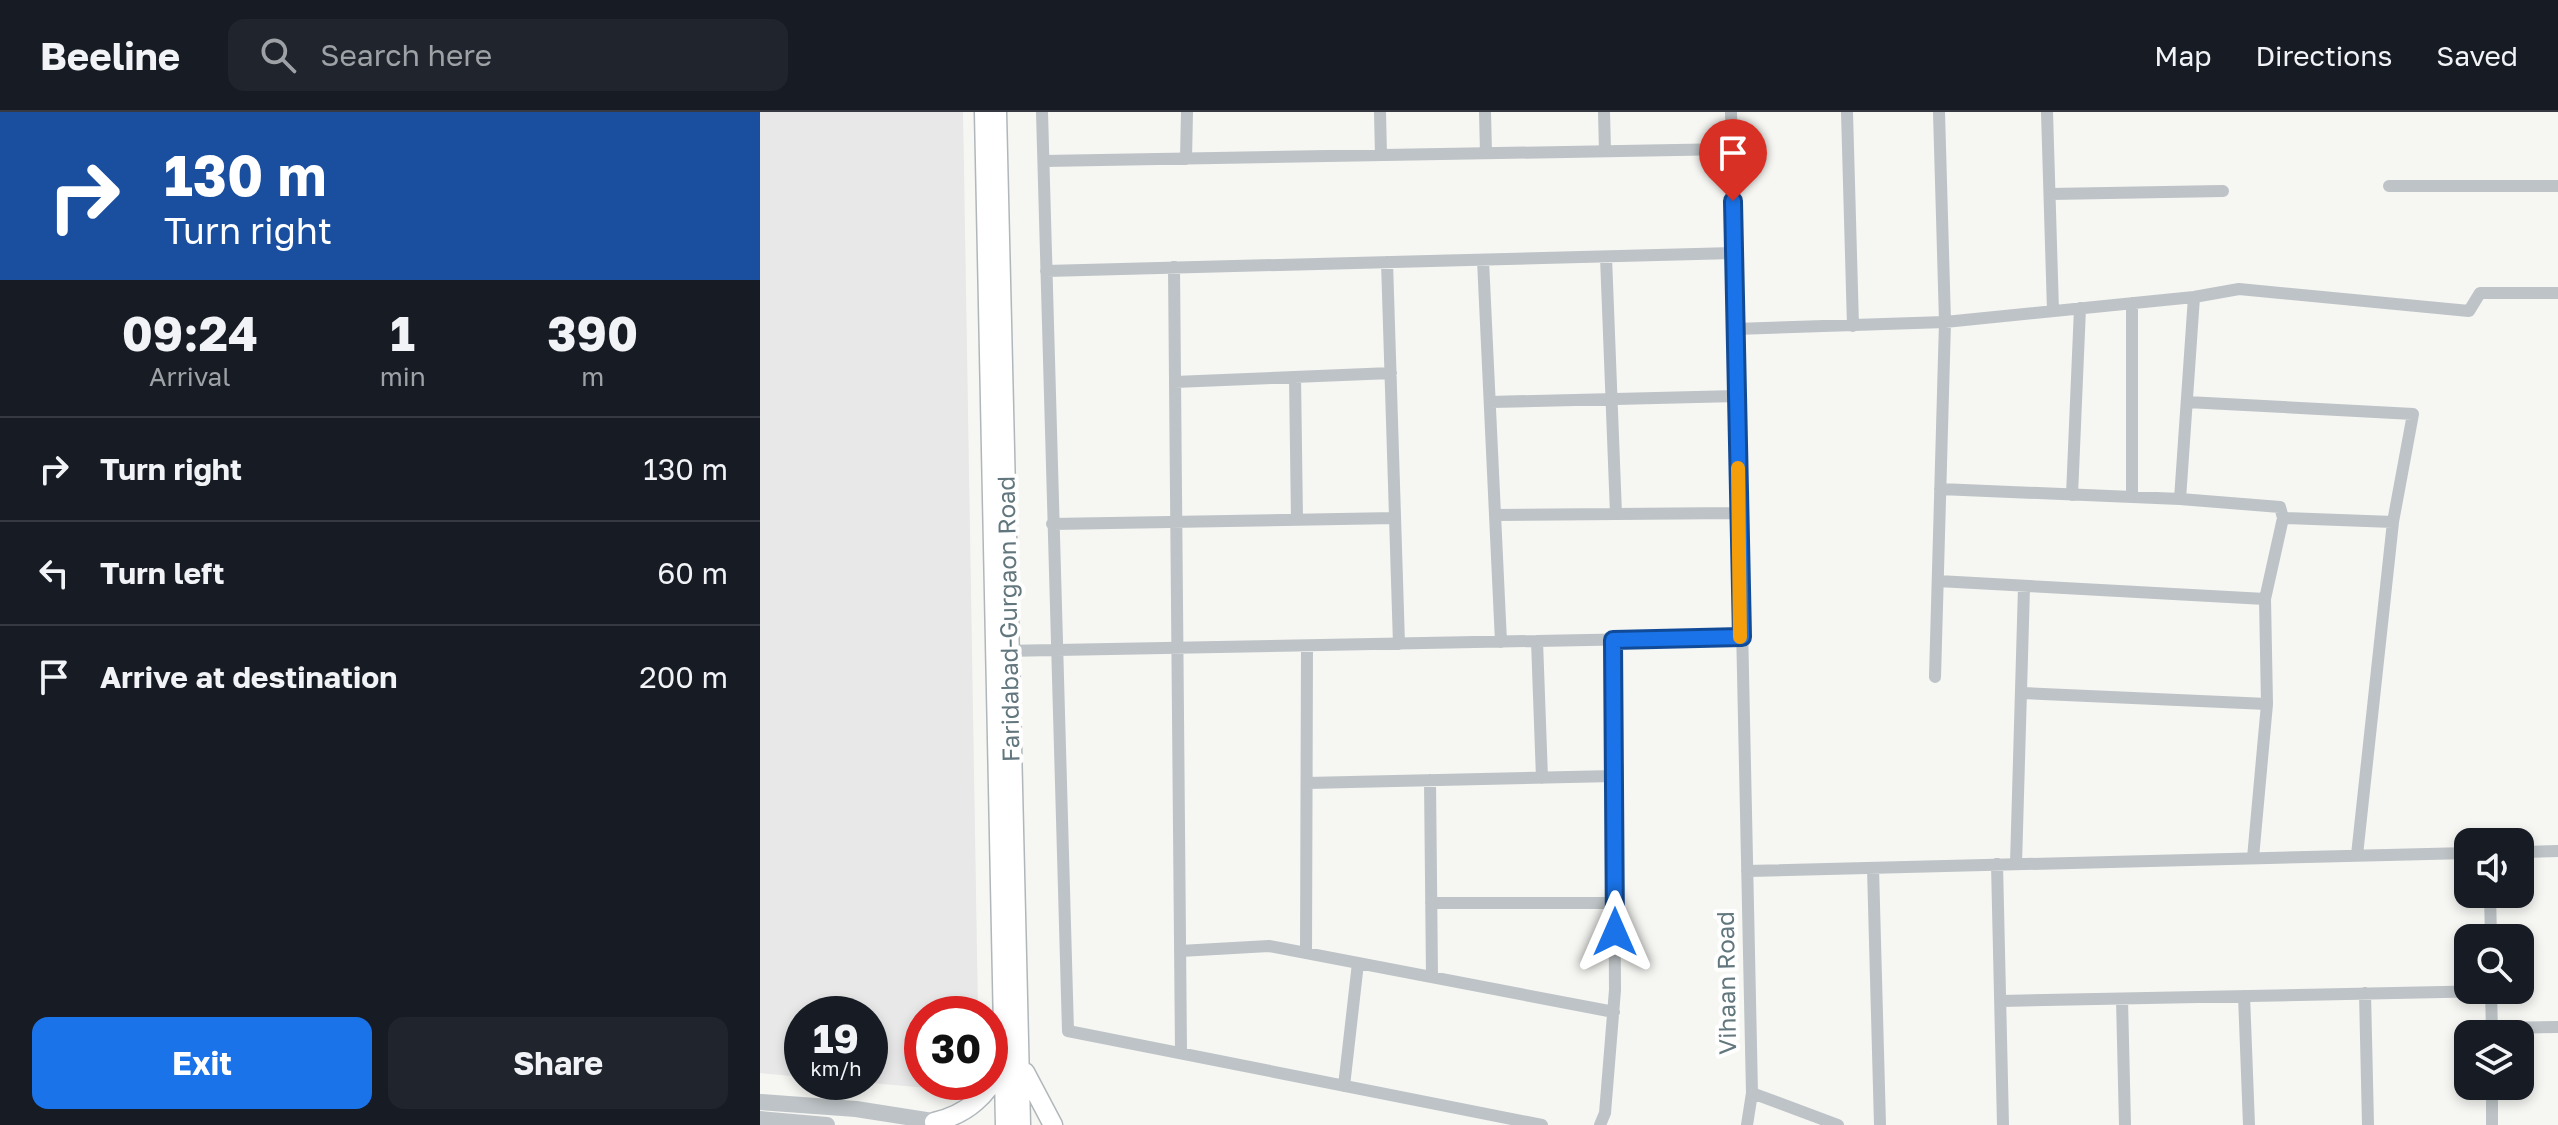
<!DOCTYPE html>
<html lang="en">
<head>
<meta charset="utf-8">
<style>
  body { margin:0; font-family:"Golos Text",sans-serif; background:#20242c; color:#f1f3f6; height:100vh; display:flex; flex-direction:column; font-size:30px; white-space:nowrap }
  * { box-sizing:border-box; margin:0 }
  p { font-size:26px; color:#9ea1a6 }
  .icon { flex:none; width:44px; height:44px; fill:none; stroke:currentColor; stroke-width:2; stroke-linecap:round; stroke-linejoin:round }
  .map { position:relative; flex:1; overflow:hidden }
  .drawer { display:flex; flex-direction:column; background:#171b24; width:760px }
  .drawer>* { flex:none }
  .banner { background:#1a4fa0; color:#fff; overflow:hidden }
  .controls { position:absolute; left:1694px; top:716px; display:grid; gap:16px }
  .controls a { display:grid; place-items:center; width:80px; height:80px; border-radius:16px; background:#171b24; box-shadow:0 4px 12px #0003; font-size:40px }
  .speed { position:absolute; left:24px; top:884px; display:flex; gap:16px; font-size:40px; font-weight:700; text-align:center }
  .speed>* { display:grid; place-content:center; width:104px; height:104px; border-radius:50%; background:#171b24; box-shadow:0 4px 12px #0003; line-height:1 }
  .speed small { font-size:20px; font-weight:400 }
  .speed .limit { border:12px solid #d22; background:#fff; color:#111 }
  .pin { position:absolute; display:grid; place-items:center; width:68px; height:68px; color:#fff; margin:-82px -34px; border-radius:50% 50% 50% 0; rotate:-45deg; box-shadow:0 0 8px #0007 }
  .pin .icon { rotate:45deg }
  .me { position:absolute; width:88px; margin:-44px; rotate:0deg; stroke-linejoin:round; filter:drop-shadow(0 0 6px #0008) }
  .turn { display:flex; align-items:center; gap:28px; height:168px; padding:0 32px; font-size:36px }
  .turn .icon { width:104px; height:104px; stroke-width:2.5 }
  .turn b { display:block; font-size:56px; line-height:68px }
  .eta { display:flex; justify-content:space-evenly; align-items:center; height:136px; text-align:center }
  .eta b { font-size:48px; font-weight:700; line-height:56px }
  .cta { display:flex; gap:16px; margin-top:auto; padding:16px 32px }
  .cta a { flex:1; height:92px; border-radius:16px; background:#1a73e8; color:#fff; font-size:32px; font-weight:700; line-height:92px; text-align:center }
  .cta a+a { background:#20242c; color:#f1f3f6 }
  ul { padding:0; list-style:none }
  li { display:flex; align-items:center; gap:24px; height:104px; padding:0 32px; border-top:2px solid #363941 }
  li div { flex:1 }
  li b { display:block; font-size:30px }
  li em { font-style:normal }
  header { display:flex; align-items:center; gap:48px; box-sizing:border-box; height:112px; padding:0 40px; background:#171b24; border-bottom:2px solid #363941 }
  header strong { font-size:38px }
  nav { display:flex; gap:44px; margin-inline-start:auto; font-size:28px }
  .search { width:560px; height:72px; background:#20242c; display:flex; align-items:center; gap:20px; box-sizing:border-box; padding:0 28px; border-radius:16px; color:#9ea1a6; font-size:30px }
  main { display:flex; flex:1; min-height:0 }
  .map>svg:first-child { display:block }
  .built { fill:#e7e8e7 }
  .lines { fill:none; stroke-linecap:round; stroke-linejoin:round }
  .secondary-casing { stroke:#b0b7ba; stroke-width:21 }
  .minor { stroke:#bdc3c6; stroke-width:12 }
  .tertiary { stroke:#bdc3c6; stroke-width:16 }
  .secondary { stroke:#fff; stroke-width:18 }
  .route-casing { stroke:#114b97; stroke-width:20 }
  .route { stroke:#1a73e8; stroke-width:14 }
  .slow { stroke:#f59e0b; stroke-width:14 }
  .labels { text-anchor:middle; stroke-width:8; stroke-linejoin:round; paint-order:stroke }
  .street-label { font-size:24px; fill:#62767e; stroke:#fff }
</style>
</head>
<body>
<header>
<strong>Beeline</strong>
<div class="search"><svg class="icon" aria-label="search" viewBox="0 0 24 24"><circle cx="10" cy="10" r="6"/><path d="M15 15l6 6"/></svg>Search here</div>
<nav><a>Map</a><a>Directions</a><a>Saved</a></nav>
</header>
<main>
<section class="drawer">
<div class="banner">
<div class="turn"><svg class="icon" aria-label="right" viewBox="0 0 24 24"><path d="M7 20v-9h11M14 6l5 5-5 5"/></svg><div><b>130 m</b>Turn right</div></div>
</div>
<div class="eta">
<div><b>09:24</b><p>Arrival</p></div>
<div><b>1</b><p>min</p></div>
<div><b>390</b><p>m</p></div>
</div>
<ul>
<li><svg class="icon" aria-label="right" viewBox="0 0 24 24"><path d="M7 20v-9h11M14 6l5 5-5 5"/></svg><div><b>Turn right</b></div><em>130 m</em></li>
<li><svg class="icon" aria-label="left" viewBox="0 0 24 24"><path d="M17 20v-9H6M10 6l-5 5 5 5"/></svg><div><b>Turn left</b></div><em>60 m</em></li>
<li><svg class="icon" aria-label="arrive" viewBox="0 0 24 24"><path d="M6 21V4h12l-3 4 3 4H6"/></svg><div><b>Arrive at destination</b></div><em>200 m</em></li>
</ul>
<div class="cta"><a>Exit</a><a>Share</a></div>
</section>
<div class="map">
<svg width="1798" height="1013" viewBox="0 0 1798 1013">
  <rect width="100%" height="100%" fill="#f6f6f3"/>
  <!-- built -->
  <path class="built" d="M0 0H203L218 902H162V970H178L168 976 100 970H110V902H42V965L0 961Z"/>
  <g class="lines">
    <!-- secondary casing -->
    <g class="secondary-casing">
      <path id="secondary" d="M224 0 245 1013
        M237 0 261 1013
        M265 960 293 1013
        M174 1010C209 1002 226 983 244 954"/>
    </g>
    <!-- minor -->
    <path class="minor" d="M282 0 308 919 782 1013
      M620 0 621 43
      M725 0 726 41
      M844 0 845 39
      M971 0 992 981 987 1013
      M1087 0 1093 214
      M1287 0 1293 199
      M426 47 427 0
      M284 49 972 37
      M1629 74H1798
      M1290 82 1463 79
      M846 145 856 402
      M723 148 741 530
      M627 150 639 532
      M414 155 421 941
      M286 159 974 141
      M1372 191V385
      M975 217 1185 210 1434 185 1479 177 1709 199 1720 181H1798
      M535 265 537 408
      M415 270 631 261
      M730 290 977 284
      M1427 290 1653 302 1633 410 1523 406
      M1180 377 1420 387 1520 395 1523 406 1505 487 1507 592 1493 746
      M1312 383 1320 196
      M1420 387 1434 185
      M735 403 979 401
      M292 412 635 406
      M1178 469 1505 487
      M777 529 782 666
      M245 539 982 525
      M1175 565 1185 210 1179 0
      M1262 581 1507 592
      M670 668 672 865
      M547 671 854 664
      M1760 740 1798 739
      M1597 743 1633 410
      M1237 752 1243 1013
      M1256 752 1264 475
      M1113 756 1120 1013
      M987 759 1708 741
      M1730 782 1731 826
      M671 791H855
      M420 839 509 834 854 900
      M546 841 547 534
      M1731 878 1732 922
      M1605 881 1608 1013
      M1484 884 1489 1013
      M1362 887 1365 1013
      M1241 889 1731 879
      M1732 916 1798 915
      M584 974 598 851
      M1732 974V1013
      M992 981 1078 1013
      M840 1013 845 1001 855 878 853 528"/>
    <!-- tertiary -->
    <path class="tertiary" d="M0 990 96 997 185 1011
      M0 1007 67 1013"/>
    <!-- secondary -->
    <use href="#secondary" class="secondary"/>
  </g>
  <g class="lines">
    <!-- route casing -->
    <g class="route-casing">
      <path id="route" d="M855 820 853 528 982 525 973 89"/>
    </g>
    <!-- route -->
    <use href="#route" class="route"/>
    <!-- slow -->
    <path class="slow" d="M978 356 980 525"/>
  </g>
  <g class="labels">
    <!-- street labels -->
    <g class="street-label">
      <text transform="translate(249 507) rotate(-91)" y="8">Faridabad-Gurgaon Road</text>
      <text transform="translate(967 871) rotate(-91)" y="8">Vihaan Road</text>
    </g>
  </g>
</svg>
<div class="controls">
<a><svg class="icon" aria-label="sound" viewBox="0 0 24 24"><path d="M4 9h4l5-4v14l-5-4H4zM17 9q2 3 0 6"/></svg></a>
<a><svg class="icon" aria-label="search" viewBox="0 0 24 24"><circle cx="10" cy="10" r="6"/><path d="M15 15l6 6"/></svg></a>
<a><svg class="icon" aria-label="layers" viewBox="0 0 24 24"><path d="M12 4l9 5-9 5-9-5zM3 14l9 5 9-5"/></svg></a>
</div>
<div class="speed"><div>19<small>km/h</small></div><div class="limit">30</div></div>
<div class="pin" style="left:973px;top:89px;background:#d93025"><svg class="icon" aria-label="arrive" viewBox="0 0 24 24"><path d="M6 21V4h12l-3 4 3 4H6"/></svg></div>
<svg class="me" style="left:855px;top:820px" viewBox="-20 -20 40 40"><path d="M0-17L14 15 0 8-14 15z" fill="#1a73e8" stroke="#fff" stroke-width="4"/></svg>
</div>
</main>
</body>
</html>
